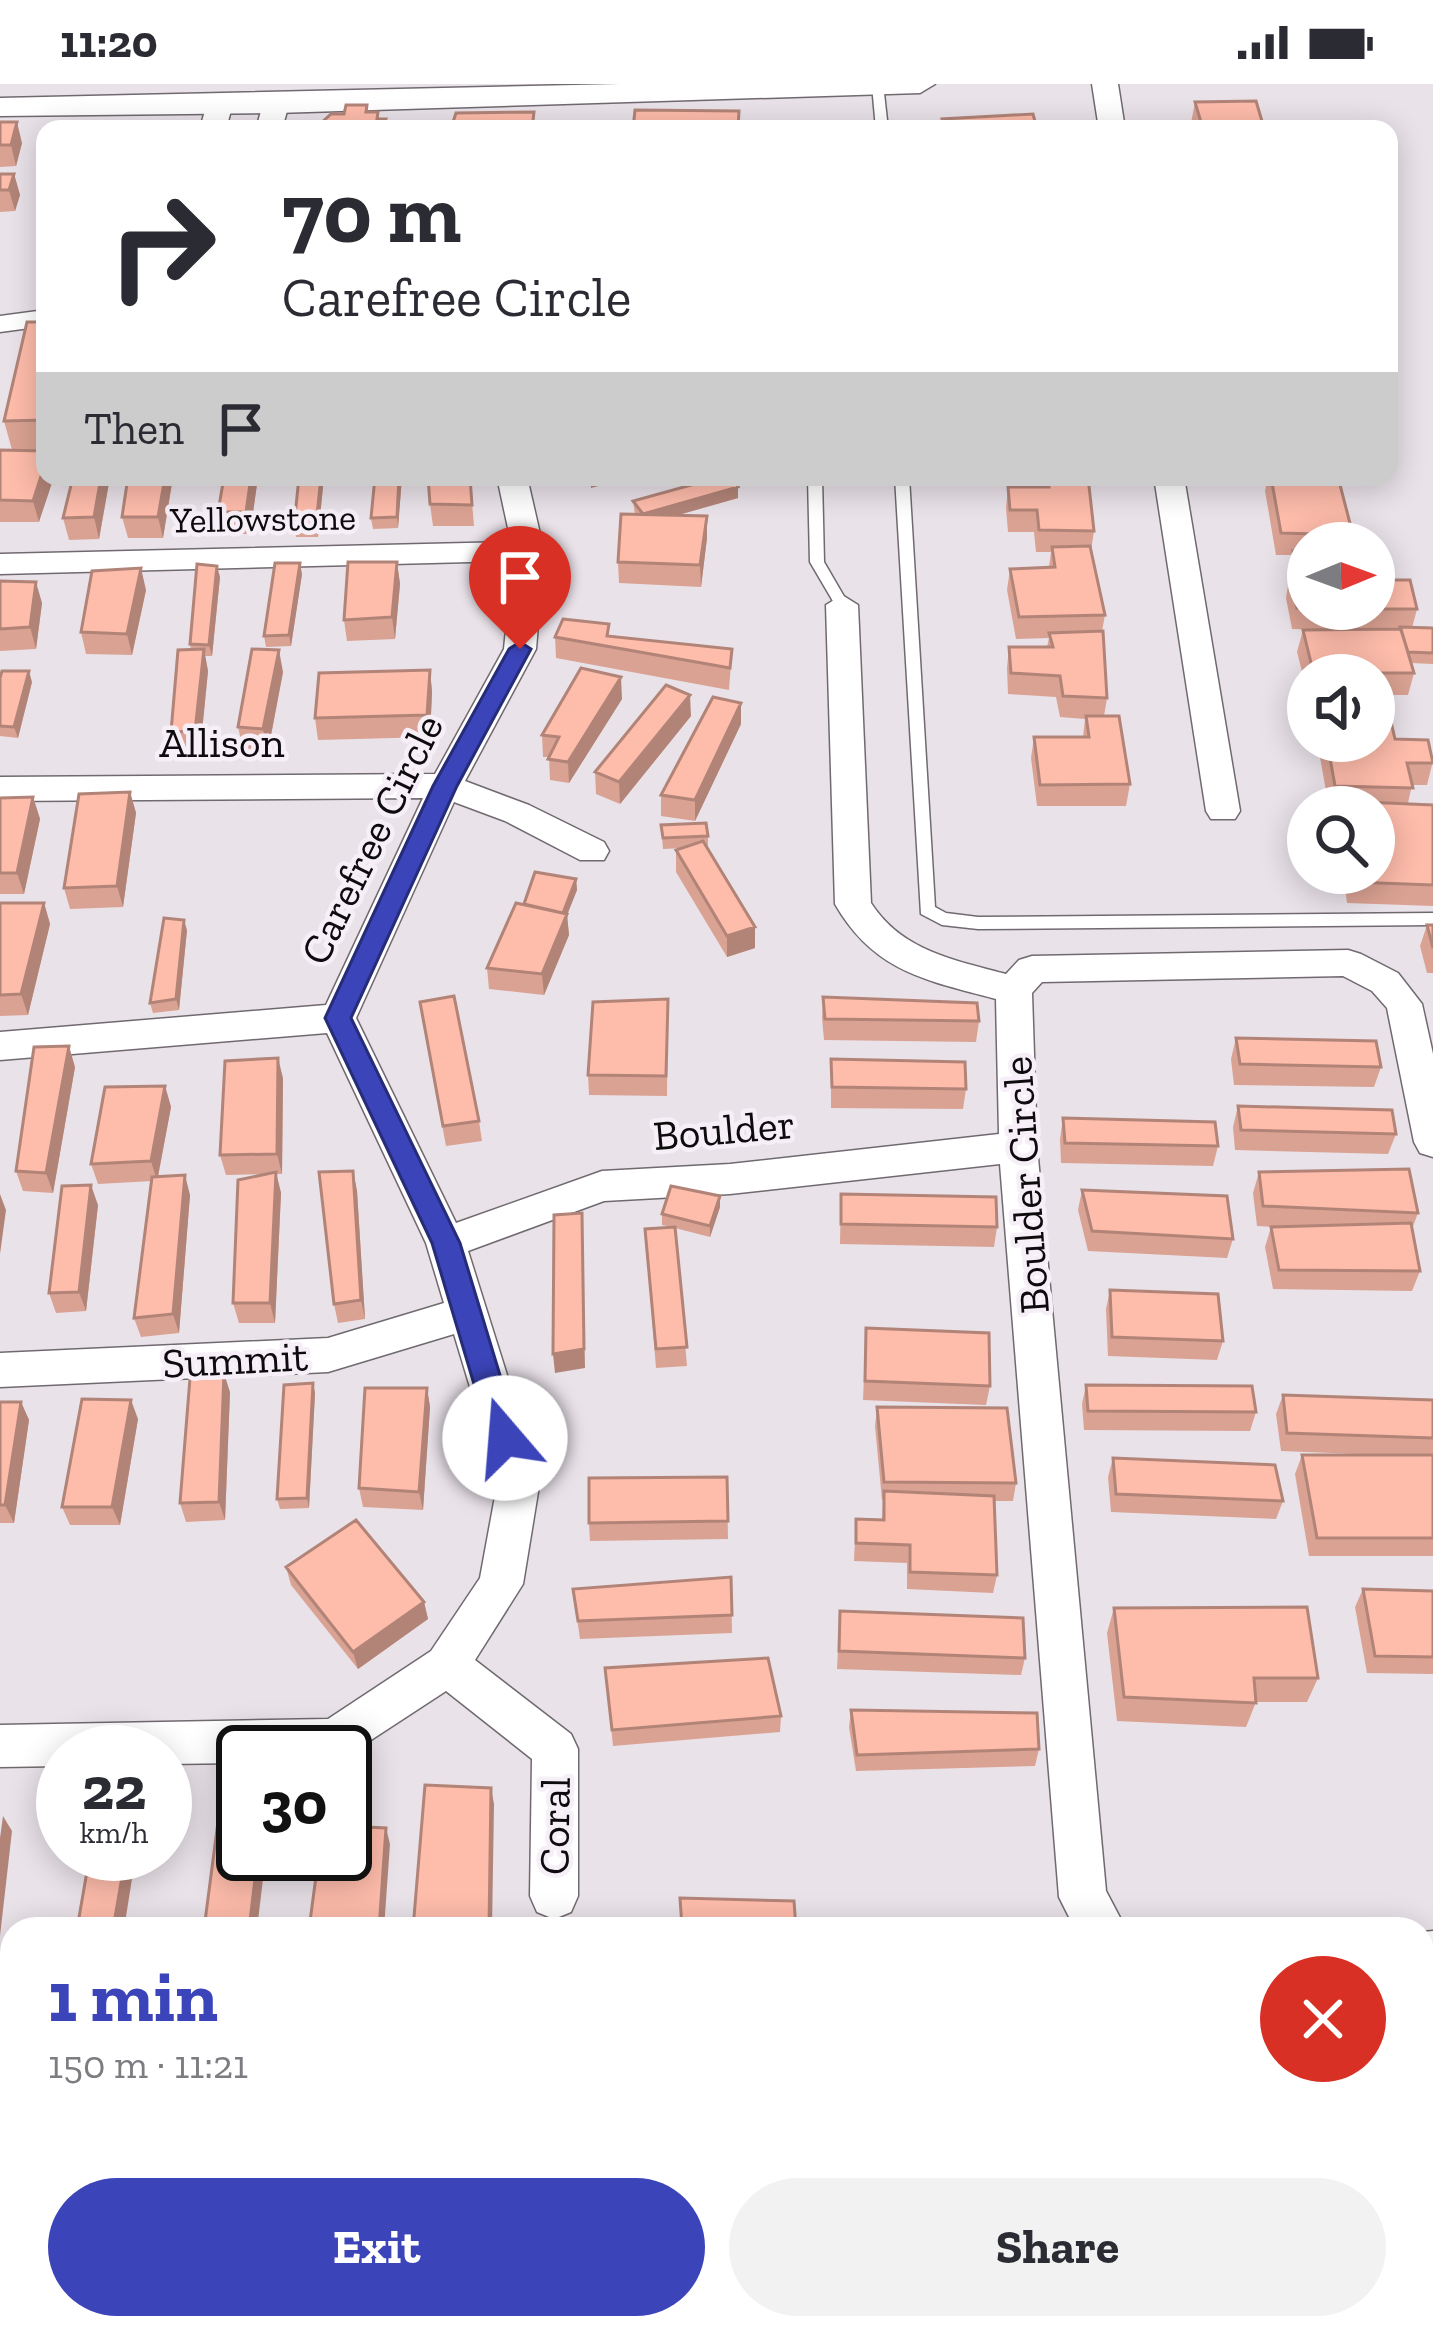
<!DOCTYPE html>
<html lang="en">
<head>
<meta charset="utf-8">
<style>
  body { margin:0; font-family:"Zilla Slab",serif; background:#f2f2f3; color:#2b2b33; height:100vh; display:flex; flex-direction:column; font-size:45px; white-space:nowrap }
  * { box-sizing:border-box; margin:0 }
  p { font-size:39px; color:#7c7c81 }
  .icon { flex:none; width:66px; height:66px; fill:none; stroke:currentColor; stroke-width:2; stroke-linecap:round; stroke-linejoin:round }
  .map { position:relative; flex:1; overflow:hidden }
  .drawer { position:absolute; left:0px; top:1833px; width:1434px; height:423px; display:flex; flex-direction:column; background:#fff; border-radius:36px 36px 0 0; box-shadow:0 6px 30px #0003 }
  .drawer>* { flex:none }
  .hud { position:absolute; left:36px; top:36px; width:1362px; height:366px; border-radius:24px; box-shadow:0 6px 30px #0003; background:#fff; color:#2b2b33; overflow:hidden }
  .needle { width:78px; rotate:89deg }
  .controls { position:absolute; left:1287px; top:438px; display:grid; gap:24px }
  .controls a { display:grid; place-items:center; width:108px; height:108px; border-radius:50%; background:#fff; box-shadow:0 6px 30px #0003; font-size:60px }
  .speed { position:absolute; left:36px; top:1641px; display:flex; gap:24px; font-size:60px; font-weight:700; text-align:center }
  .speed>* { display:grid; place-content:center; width:156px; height:156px; border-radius:50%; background:#fff; box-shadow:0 6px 30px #0003; line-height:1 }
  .speed small { font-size:30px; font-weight:400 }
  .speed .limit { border:6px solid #111; border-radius:18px; background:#fff; color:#111 }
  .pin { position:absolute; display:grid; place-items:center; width:102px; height:102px; color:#fff; margin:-123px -51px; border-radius:50% 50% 50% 0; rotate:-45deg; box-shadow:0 0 12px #0007 }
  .pin .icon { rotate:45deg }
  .me { position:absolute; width:132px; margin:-66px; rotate:342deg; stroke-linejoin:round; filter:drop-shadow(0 0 9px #0008) }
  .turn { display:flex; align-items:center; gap:42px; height:252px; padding:0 48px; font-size:54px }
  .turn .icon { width:156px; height:156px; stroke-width:2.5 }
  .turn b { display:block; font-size:84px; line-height:102px }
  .then { display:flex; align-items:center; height:114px; padding:0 48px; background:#0003; gap:24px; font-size:45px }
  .round { display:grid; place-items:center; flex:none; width:126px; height:126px; border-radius:63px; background:#f2f2f3 }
  .summary { display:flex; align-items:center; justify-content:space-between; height:204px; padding:0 48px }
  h1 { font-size:72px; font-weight:800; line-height:90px; color:#3b44b8 }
  .cta { display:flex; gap:24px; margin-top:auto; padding:24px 48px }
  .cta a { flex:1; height:138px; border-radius:72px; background:#3b44b8; color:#fff; font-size:48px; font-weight:800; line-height:138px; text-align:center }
  .cta a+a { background:#f2f2f3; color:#2b2b33 }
  .status { display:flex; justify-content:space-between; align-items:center; height:84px; padding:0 60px; background:#fff; direction:ltr }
  .status svg { height:33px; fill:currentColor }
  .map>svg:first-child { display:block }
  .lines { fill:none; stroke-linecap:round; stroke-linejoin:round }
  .service-casing { stroke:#706a70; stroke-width:3 }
  .minor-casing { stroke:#706a70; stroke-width:3 }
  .tertiary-casing { stroke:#706a70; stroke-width:3 }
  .service { fill:#fff; fill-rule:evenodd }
  .minor { fill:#fff; fill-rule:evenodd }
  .tertiary { fill:#fff; fill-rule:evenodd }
  .wall { fill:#daa293 }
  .shaded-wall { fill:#b28478 }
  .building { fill:#febcab; stroke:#b28478; stroke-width:3 }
  .route { fill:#3b44b8; stroke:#262c78; stroke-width:3 }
  .labels { text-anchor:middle; stroke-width:9; stroke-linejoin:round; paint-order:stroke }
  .far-street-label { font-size:36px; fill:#0d0b0d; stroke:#f6eff7 }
  .street-label { font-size:42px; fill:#0d0b0d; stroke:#f6eff7 }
</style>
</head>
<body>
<div class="status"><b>11:20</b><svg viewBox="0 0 49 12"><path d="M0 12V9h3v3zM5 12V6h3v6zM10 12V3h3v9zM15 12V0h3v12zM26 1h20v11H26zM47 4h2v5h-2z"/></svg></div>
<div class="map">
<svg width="1433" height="2254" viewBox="0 0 1433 2254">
  <rect width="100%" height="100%" fill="#e9e2e9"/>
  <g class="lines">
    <!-- service casing -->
    <g class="service-casing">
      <path id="service" d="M883 0 888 45H876L872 1Z
        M808 393H822L824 478 849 521 847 524H837L810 478Z
        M895 393H909L935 823 946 829 978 833 1433 829V841L978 845 942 841 921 830Z
        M0 1978H12V2000H0Z
        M1422 1979H1433V2001H1422Z
        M898 2244H922L921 2254H897Z"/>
    </g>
    <!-- minor casing -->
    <g class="minor-casing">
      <path id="minor" d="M1092 0H1118L1125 45H1099Z
        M220 11 233 19 226 45H200L207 19Z
        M276 12 289 20 282 45H256L263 20Z
        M45 226V242L0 248V232Z
        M497 393H527L544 467 536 565 465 697 529 721 604 758 609 767 604 776H580L505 737 454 718 356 934 456 1139 602 1087 730 1080 999 1050 996 915C926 896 874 888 835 820L826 521 842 511 858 521 871 819C902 867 954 876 1006 890L1019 876 1032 872 1348 866 1361 870 1398 889 1422 920 1433 970V1073L1420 1069 1414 1058 1387 924 1372 907 1343 892 1042 898 1032 909 1037 1063 1106 1807 1126 1845H1075L1059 1813 1000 1080 730 1110 604 1117 468 1167 540 1396 523 1500 475 1576 571 1650 578 1665V1812L571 1828 554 1835 537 1828 530 1812 532 1675 446 1607 345 1673V1668H243V1679L165 1680V1668H63V1682L0 1683V1641L328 1635 431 1567 480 1494 498 1396 454 1250 328 1288 0 1303V1269L328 1254 444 1219 426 1159 327 949 0 976V948L326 921 423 714 0 717V693L435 690 504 565 513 477 0 490V470L511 458Z
        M1154 393H1184L1240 727 1235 735H1211L1206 727Z
        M1433 1847V1895L1422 1896V1848Z"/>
    </g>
    <!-- tertiary casing -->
    <g class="tertiary-casing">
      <path id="tertiary" d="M620 0H935L920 9 276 29 0 32V14Z"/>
    </g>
    <!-- service -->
    <use href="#service" class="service"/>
    <!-- minor -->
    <use href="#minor" class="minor"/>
    <!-- tertiary -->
    <use href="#tertiary" class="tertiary"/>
  </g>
  <!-- wall -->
  <path class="wall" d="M1195 18 1264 44 1300 45H1193L1191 39Z
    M0 38 22 59 16 82 0 83Z
    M0 90H14L20 111 15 127 0 128Z
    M45 238V380L39 438H0V366H12L4 337Z
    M73 393H110L99 455 69 456 63 434Z
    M173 393 163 454H128L122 433Z
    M258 393 250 450H223L218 428Z
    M299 393H324L318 453H296L294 442Z
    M402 393 398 444 373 445 371 434Z
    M470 393 474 442H433L430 420Z
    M1010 393H1088L1094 447 1091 467 1105 531 1102 547 1107 614 1104 632 1130 700 1126 722H1037L1031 674 1034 653H1083L1085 635 1060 633 1056 613 1008 610 1007 584 1009 563H1047L1049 554 1016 555 1007 506 1010 485 1049 483 1051 468H1036L1034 448H1008L1006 424 1008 403H1045L1046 395 1011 396Z
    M1268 393H1338L1353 451 1351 459H1308V525H1417L1412 544H1433V580L1411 579 1414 589 1408 611H1377L1374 622V591H1308V611L1297 568 1303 546H1332L1292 545 1286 514 1293 471H1276L1265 407Z
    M738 403V414L678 431 707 454 701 503 619 499 618 478 635 431 633 417Z
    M397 478 400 500 395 555 347 557 344 536Z
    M302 490 291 562 266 563 264 552Z
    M220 493 212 572H205L208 587 200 668 176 670 171 648 191 566 190 560Z
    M0 497 42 519 36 565 0 567Z
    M146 506 132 571 86 570 81 548Z
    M555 553 732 565 729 606 556 574Z
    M430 586 432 608 430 653 318 656 315 634Z
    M283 588 268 667 243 664 238 643Z
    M0 594 32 598 18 654 0 652Z
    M622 615 569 699 550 696 549 673H543L542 651Z
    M691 632 620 720 596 710 595 688Z
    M741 640 695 737 661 732V711Z
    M1395 655 1433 677 1427 701H1412L1408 719 1433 721V822L1347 819 1343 789H1374V723H1329L1317 657Z
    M130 708 136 729 123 823 70 825 64 804Z
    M33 713 40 735 24 810H0V714Z
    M661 741 708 752V762L706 763 755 843V864L727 873 676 788V766L683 764 663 765Z
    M576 795 577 806 567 831 569 851 544 911 489 905 487 884Z
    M0 819H44L50 840 28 931 0 932Z
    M1427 841H1433V889H1427L1420 862Z
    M187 846 179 926 153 929 150 919Z
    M823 913 979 937 976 958 824 956 822 934Z
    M668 915 667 1012 589 1011 588 991Z
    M423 939 479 1037 482 1057 446 1062Z
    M1236 954 1381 983 1374 1003 1234 1001 1231 975Z
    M831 975 966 1005 963 1025 831 1024Z
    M75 983 53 1109 23 1107 16 1087Z
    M283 994 282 1090H276L281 1109 275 1239H239L233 1219 267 1090 226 1091 220 1071Z
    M165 1002 171 1023 158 1093 190 1111 179 1249 141 1253 134 1234 152 1097 98 1100 91 1080Z
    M1238 1022 1396 1050 1388 1070 1235 1066 1233 1043Z
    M1063 1034 1218 1062 1213 1082 1061 1079 1060 1055Z
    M353 1087 357 1107 365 1235 338 1239 334 1220Z
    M1259 1088 1418 1129 1412 1145 1420 1187 1412 1207 1273 1205 1265 1163 1271 1143H1276L1257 1142 1253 1109Z
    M1082 1106 1233 1155 1227 1174 1088 1167 1078 1126Z
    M841 1110 997 1143 994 1163 840 1160Z
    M98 1121 86 1227 56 1229 49 1209Z
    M720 1123 710 1153 675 1144 687 1282 656 1284 645 1145 671 1143 662 1141V1130Z
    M1110 1206 1223 1257 1217 1276 1108 1272 1106 1225Z
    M866 1244 990 1302 986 1321 863 1316Z
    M313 1299 315 1309 309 1424 280 1425 277 1415Z
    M1086 1301 1256 1328 1250 1347 1084 1346 1082 1320Z
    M427 1304 430 1323 423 1426 363 1423 359 1404Z
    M230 1308 225 1436 186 1438 180 1419Z
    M1283 1311 1433 1316V1472H1309L1295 1390 1302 1371H1382L1281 1367 1276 1330Z
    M0 1318H21L29 1336 14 1439H0Z
    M877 1323 1016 1399 1013 1417H995L997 1491 993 1509 907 1505V1479L854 1477 856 1435 882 1436 883 1416H882L875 1342Z
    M138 1335 120 1441H70L62 1423Z
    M1113 1374 1283 1417 1276 1435 1111 1428 1108 1393Z
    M727 1393 728 1455 590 1457 589 1439Z
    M286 1483 424 1518 428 1535 358 1585 291 1501Z
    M731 1493 732 1549 580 1555 573 1505Z
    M1363 1505 1433 1507V1590L1367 1589 1355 1523Z
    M1114 1524 1318 1594 1307 1618H1256L1246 1643 1117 1637 1107 1549Z
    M840 1527 1025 1574 1021 1591 837 1585Z
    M605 1584 781 1632 780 1648 613 1662Z
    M851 1626 1039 1665 1035 1682 856 1687 849 1643Z
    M0 2133H12V2244H60L0 2247Z
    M81 2244H267L85 2248Z"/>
  <!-- shaded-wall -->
  <path class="shaded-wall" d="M17 38 22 59 16 82 11 61Z
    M14 90 20 111 15 127 9 106Z
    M45 380V393H54L39 438 33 417Z
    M101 393H110L99 455 94 433Z
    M165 393H173L163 454 158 433Z
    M251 393H258L250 450 246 428Z
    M321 393H324L318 453 316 441Z
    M399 393H402L398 444 397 433Z
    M591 393H631L591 404Z
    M738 403V414L643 441V430Z
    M707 432V454L701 503 700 481Z
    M397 478 400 500 395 555 392 533Z
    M300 479 302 490 291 562 289 551Z
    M217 482 220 493 212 572 209 561Z
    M141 484 146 506 132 571 127 550Z
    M36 498 42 519 36 565 30 543Z
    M204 565 208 587 200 668 195 647Z
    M279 566 283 588 268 667 263 645Z
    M430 586 432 608 430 653 427 631Z
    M29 587 32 598 18 654 14 643Z
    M621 593 622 615 569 699 568 678Z
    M690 611 691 632 620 720 619 698Z
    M741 619V640L695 737V716Z
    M130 708 136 729 123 823 117 802Z
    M33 713 40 735 24 810 17 789Z
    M576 795 577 806 567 831 569 851 544 911 542 890Z
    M44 819 50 840 28 931 21 910Z
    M184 836 187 846 179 926 176 915Z
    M755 843V864L727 873V852Z
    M69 962 75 983 53 1109 46 1089Z
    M278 974 283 994 282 1090 277 1070Z
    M165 1002 171 1023 157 1097 151 1077Z
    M353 1087 357 1107 365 1235 361 1216Z
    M276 1088 281 1109 275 1239 270 1219Z
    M185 1091 190 1111 179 1249 173 1230Z
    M91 1101 98 1121 86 1227 79 1208Z
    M0 1110 6 1126 0 1170Z
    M720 1112V1123L710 1153V1142Z
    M582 1129 585 1284 555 1289 553 1270Z
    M224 1289 230 1308 225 1436 219 1418Z
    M313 1299 315 1309 309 1424 307 1414Z
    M427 1304 430 1323 423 1426 419 1408Z
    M131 1316 138 1335 120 1441 112 1423Z
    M21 1318 29 1336 14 1439 5 1421Z
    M424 1518 428 1535 358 1585 353 1568Z
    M491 1704 494 1720 492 1845H489Z
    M3 1732 12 1747 0 1852V1754Z
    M386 1744 390 1760 384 1845H379Z
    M126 1770H136L124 1845H113Z
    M258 1770H266L257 1845H249Z"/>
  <!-- building -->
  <path class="building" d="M1256 17 1264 44 1300 43V45H1203L1195 18Z
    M346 21H367L366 28H378L377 35H386L384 45H287L289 39H321L331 30H344Z
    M635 26 739 27 738 45H633Z
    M534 28 532 45H436L437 39 453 38 456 29Z
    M1033 30 1037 45H944L942 35Z
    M0 38H17L11 61H0Z
    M0 90H14L9 106H0Z
    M27 238H45V336L4 337Z
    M0 366 45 367V380L33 417 0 416Z
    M73 393H101L94 433 63 434Z
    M128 393H165L158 433H122Z
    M224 393H251L246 428H218Z
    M299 393H321L316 441 294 442Z
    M375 393H399L397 433 371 434Z
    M428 393H470L472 421 430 420Z
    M720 393H731L738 403 643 430 633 417Z
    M1048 393H1088L1094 447 1039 446 1037 426H1010L1008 403H1049Z
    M1271 393H1338L1353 451 1281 449Z
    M621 430 707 432 700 481 618 478Z
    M1090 462 1105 531 1019 533 1010 485 1055 483 1052 463Z
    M1293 467 1308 468V524H1297L1291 492H1298Z
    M348 478H397L392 533 344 536Z
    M275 479H300L289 551 264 552Z
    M197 480 217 482 209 561 190 560Z
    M141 484 127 550 81 548 92 487Z
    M1374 496H1410L1417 525H1374Z
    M0 497 36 498 30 543 0 545Z
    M563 535 609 540 607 552 732 565 730 584 555 553Z
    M1400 543 1433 544V569L1408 568Z
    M1401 545 1414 589H1381L1378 609H1374V591H1314L1303 546Z
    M1103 547 1107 614 1063 612 1060 592 1011 589 1009 563H1053L1049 549Z
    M204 565 195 647 171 648 178 566Z
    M252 565 279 566 263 645 238 643Z
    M581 584 621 593 568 678 548 675 559 653 542 651Z
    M430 586 427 631 315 634 319 589Z
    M2 587H29L14 643 0 642V594Z
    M666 601 690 611 619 698 595 688Z
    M713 613 741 619 695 716 661 711Z
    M1374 629H1389L1395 655 1428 656 1433 679H1407L1413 704 1335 702 1327 657H1374Z
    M1086 632H1119L1130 700 1040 701 1034 653H1089Z
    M130 708 117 802 64 804 79 710Z
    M33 713 17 789H0V714Z
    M1341 717 1433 721V801L1353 798 1352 789H1374V723H1342Z
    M706 739 708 752 663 754 661 741Z
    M703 757 755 843 727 852 676 766Z
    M535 788 576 795 563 829 524 820Z
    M0 819H44L21 910 0 911Z
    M516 819 567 830 542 890 487 884Z
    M164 834 184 836 176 915 150 919Z
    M1427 841H1433V864Z
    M454 912 479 1037 443 1042 420 918Z
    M823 913 977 919 979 937 825 935Z
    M668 915 666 992 588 991 593 918Z
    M1236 954 1376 957 1381 983 1240 980Z
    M69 962 46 1089 16 1087 34 963Z
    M278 974 277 1070 220 1071 225 977Z
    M831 975 965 978 966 1005 832 1003Z
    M165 1002 151 1077 91 1080 105 1003Z
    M1238 1022 1392 1026 1396 1050 1241 1046Z
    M1063 1034 1215 1038 1218 1062 1065 1059Z
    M1409 1085 1418 1129 1263 1122 1259 1088Z
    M353 1087 361 1216 334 1220 319 1088Z
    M276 1088 270 1219H233L238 1096Z
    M185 1091 173 1230 134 1234 152 1093Z
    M91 1101 79 1208 49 1209 62 1102Z
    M671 1102 720 1112 710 1142 662 1130Z
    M1082 1106 1227 1112 1233 1155 1092 1147Z
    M841 1110 996 1113 997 1143 841 1140Z
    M582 1129 584 1265 553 1270 554 1131Z
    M1411 1139 1420 1187 1279 1186 1271 1143Z
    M675 1143 687 1263 656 1265 645 1145Z
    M1110 1206 1218 1210 1223 1257 1112 1253Z
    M866 1244 989 1249 990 1302 865 1297Z
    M224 1289 219 1418 180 1419 190 1294Z
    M313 1299 307 1414 277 1415 284 1301Z
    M1086 1301 1252 1302 1256 1328 1088 1327Z
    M365 1304H427L419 1408 359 1404Z
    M1283 1311 1433 1316V1354L1287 1349Z
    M82 1315 131 1316 112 1423H62Z
    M0 1318H21L5 1421H0Z
    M877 1323 1007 1324 1016 1399 884 1398Z
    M1302 1371H1433V1454H1317Z
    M1113 1374 1275 1381 1283 1417 1116 1410Z
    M727 1393 728 1437 589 1439V1394Z
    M884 1407 994 1412 997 1491 910 1488V1461L856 1459V1435L884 1436Z
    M356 1436 424 1518 353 1568 286 1483Z
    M731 1493 732 1531 578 1537 573 1505Z
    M1363 1505 1433 1507V1573L1375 1572Z
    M1307 1523 1318 1594H1254L1256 1619 1124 1613 1114 1524Z
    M840 1527 1023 1534 1025 1574 839 1567Z
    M768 1574 781 1632 612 1646 605 1584Z
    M851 1626 1037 1629 1039 1665 857 1671Z
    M425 1701 491 1704 489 1845H413Z
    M219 1730H243V1770H258L249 1845H204Z
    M345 1742 386 1744 379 1845H309L319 1770H345Z
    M90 1770H126L113 1845H77Z
    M680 1814 794 1817 796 1845H660L682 1843Z
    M0 2133H12V2236H0Z
    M482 2244H570L569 2254H481Z"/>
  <!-- route -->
  <path class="route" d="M520 558 531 565 457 702 351 934 460 1159 519 1354 515 1363 505 1366 494 1363 490 1354 432 1159 325 934 433 702 509 565Z"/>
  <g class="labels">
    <!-- far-street labels -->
    <g class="far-street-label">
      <text transform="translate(263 434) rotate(-1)" y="13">Yellowstone</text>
    </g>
    <!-- street labels -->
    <g class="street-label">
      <text x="222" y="673">Allison</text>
      <text transform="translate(371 755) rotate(-64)" y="15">Carefree Circle</text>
      <text transform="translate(724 1045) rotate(-5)" y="15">Boulder</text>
      <text transform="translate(1025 1101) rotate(-94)" y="15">Boulder Circle</text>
      <text transform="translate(235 1275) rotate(-3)" y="15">Summit</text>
      <text transform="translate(554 1742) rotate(-89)" y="15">Coral</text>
    </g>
  </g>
</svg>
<div class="controls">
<a><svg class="needle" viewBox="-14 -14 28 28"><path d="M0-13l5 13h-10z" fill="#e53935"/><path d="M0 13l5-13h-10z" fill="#7c7c81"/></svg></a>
<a><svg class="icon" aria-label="sound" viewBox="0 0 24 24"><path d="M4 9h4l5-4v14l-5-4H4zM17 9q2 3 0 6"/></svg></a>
<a><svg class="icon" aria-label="search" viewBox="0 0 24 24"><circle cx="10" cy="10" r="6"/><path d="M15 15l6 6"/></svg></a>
</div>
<div class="speed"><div>22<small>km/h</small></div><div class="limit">30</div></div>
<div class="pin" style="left:520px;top:565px;background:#d93025"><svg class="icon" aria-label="arrive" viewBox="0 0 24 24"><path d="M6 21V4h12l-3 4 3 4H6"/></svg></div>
<svg class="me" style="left:505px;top:1354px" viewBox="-20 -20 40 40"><circle r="19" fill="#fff"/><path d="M0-13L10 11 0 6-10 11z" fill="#3b44b8"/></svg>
<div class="hud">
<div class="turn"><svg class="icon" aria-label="right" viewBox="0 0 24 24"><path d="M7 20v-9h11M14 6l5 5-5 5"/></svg><div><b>70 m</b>Carefree Circle</div></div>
<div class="then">Then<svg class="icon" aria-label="arrive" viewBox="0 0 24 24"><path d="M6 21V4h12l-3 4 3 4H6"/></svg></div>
</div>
<section class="drawer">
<div class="summary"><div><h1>1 min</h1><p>150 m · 11:21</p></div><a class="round" style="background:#d93025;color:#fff"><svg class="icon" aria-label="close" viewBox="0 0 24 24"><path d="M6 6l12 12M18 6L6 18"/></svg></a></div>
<div class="cta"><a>Exit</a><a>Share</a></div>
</section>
</div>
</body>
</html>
